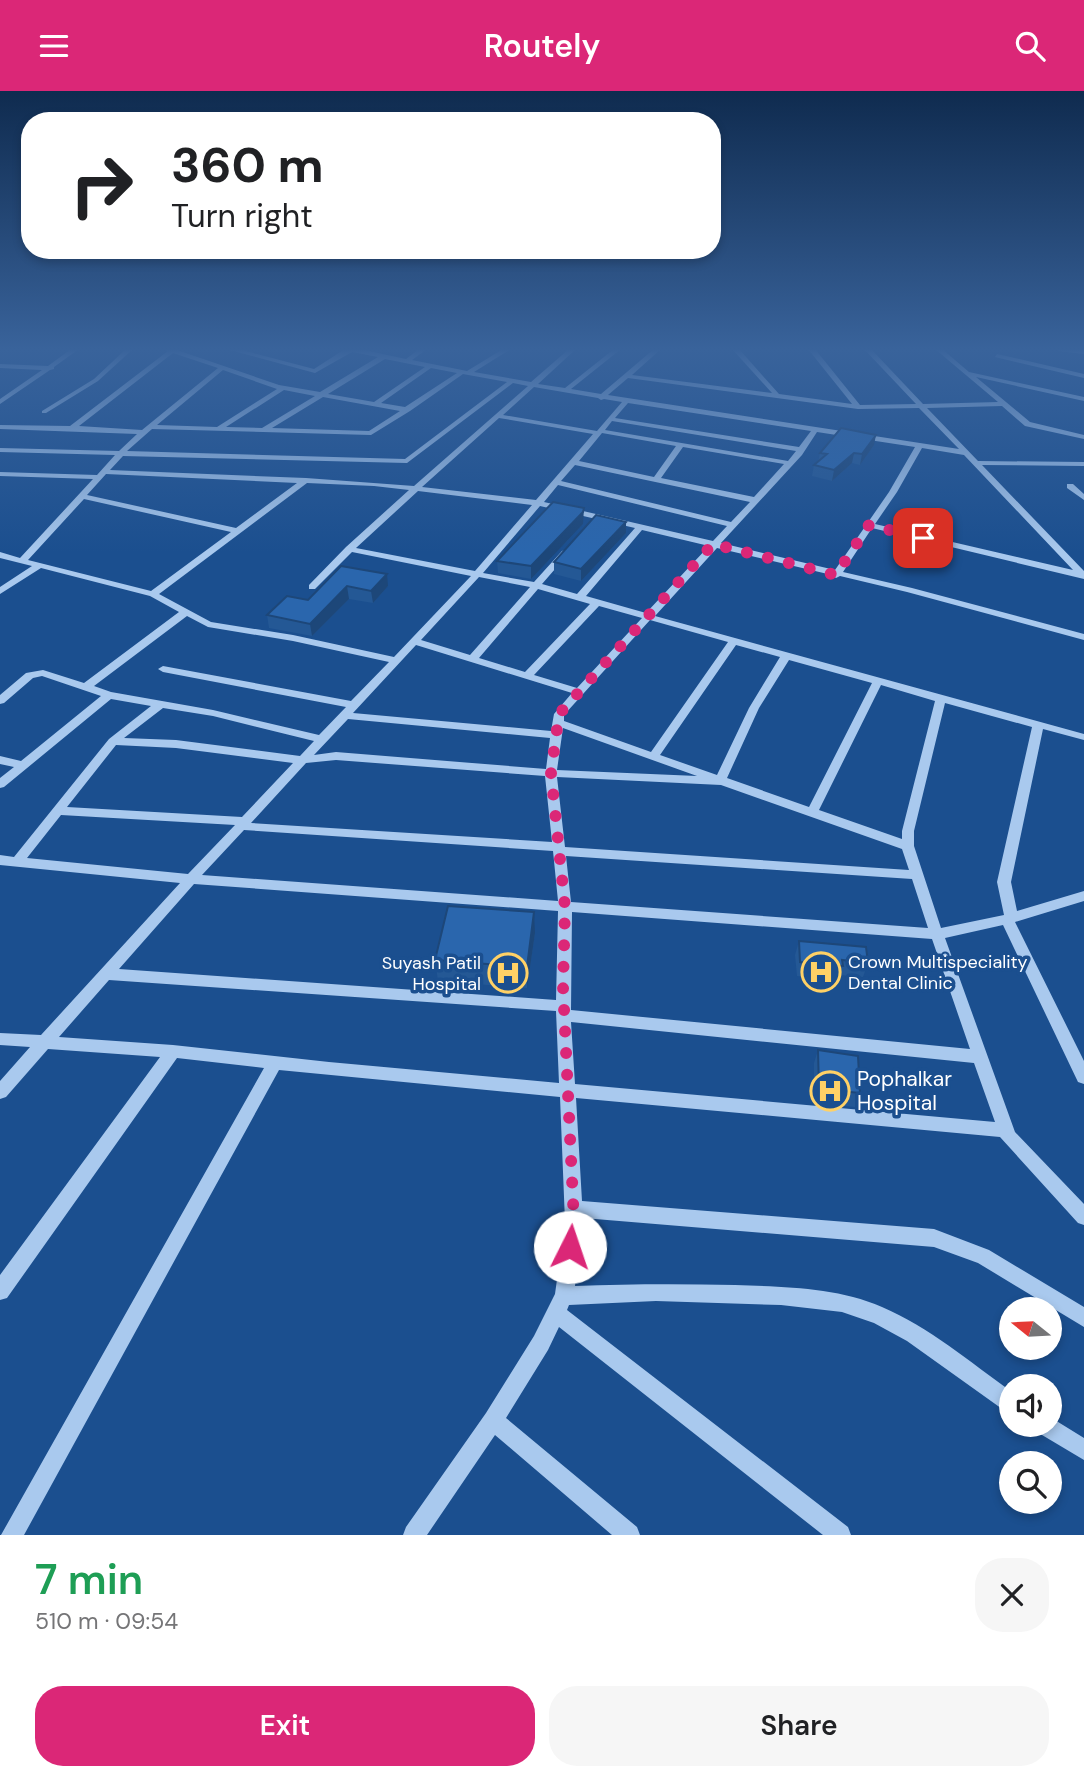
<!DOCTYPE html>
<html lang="en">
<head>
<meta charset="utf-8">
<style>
  body { margin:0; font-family:"DM Sans",sans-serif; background:#f6f6f6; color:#202124; height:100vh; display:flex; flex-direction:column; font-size:26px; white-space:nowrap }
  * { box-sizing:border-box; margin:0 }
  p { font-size:23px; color:#757577 }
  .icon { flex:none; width:38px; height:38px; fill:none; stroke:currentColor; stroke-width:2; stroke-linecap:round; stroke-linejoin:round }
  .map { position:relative; height:1444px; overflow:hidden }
  .sheet { display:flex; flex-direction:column; background:#fff; flex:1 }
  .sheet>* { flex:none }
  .top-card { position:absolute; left:21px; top:21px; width:700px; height:147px; border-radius:28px; box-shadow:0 4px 10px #0003; background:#fff; color:#202124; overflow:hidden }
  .needle { width:46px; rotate:288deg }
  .tools { position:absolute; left:999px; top:1206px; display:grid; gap:14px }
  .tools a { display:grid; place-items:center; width:63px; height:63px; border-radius:50%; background:#fff; box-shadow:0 4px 10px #0003; font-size:35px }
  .pin { position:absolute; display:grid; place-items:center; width:60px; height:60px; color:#fff; margin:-30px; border-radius:14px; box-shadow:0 4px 10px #0006 }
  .me { position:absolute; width:77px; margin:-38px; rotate:4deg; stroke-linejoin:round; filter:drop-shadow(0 0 5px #0008) }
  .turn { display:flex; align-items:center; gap:24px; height:147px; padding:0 35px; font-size:32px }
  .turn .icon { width:91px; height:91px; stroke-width:2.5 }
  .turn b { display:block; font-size:49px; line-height:60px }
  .round { display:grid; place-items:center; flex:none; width:74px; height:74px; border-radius:28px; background:#f6f6f6 }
  .overview { display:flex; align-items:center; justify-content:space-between; height:119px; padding:0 35px }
  h1 { font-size:42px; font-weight:600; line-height:52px; color:#1e9e55 }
  .primary-button { display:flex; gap:14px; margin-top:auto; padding:14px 35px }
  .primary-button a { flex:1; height:80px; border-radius:28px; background:#db2777; color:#fff; font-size:28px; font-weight:600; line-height:80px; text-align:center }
  .primary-button a+a { background:#f6f6f6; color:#202124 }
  header { display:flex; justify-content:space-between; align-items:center; height:91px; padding:0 35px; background:#db2777; color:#fff; font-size:32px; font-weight:600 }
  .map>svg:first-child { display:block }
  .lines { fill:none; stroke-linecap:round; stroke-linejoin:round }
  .minor { fill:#a9c9ee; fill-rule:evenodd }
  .wall { fill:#245895 }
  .shaded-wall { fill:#1d4779 }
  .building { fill:#2a66ad; stroke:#1d4779; stroke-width:2 }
  .route { stroke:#db2777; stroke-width:12; stroke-dasharray:0 21.6 }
  .labels { text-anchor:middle; stroke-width:7; stroke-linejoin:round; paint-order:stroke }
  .poi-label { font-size:18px; fill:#fff; stroke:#1b4f8f; text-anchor:start }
  .near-poi-label { font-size:21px; fill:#fff; stroke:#1b4f8f; text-anchor:start }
</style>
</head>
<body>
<header><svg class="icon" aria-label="menu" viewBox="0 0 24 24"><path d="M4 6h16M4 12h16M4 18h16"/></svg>Routely<svg class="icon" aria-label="search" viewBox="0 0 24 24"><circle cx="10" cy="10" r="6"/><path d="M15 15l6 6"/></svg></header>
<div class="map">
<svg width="1084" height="1444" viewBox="0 0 1084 1444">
  <rect width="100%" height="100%" fill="#1b4f8f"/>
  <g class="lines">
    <!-- minor -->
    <path class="minor" d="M71 258H79L54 276V278L50 279 0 313V308L42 279 0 277V273L48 275Z
      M126 258H133L98 290 46 322H42V320L94 288Z
      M164 258H174L279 294 320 301 378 266 352 261 315 282 226 258H238L314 278 345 258H359L406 268 419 258H427L412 269 467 280 503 258H511L474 281 531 291 569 258H576L538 293 565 297 614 258H621L571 298 601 303 654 258H661L632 284 772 302 732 258H739L779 303 852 313 808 258H815L860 314 916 313 864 258H871L923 313 998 311 935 258H942L969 281 1084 306V310L976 286 1030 331 1084 344V348L1025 335 1002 315 927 317 978 370 1084 371V375L982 374 1084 480V488L872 437 843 481 912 497 1084 543V549L907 501 840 485 836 487 832 484 717 457 655 525 1084 643V649L1043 638 1011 791 1017 820 1084 800V810L1015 831 1084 970V993L1078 991 1003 834 945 847 1015 1041 1084 1113V1134L1078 1132 1000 1046 576 1007 582 1110 934 1138 989 1159 1084 1216V1236L978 1172 934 1156 583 1127 575 1195C628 1193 681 1193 735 1194 784 1196 836 1196 882 1216 929 1236 970 1271 1012 1301V1323L1005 1320 907 1250 874 1232 842 1221 781 1214 656 1210 569 1214 567 1219 848 1436 851 1444H823L559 1236 548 1259 506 1327 637 1436 640 1444H612L495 1344 427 1444H403L406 1436 486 1322 534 1245 555 1203 565 1131 560 1006 279 979 24 1444H1L264 977 177 967 7 1207 0 1209V1184L160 966 48 958 6 1006 0 1008V990L30 956 0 954V942L41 944 180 792 0 774V764L14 766 109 648 151 615 111 608 4 696 0 697V687L14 676 0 673V665L21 670 101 605 42 585 33 587 4 612 0 613V604L26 582 43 579 84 592 179 521 150 505 41 477 0 503V496L32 475 0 467V461L20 467 93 388 0 385V381L97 384 115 364 0 361V357L119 360 137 343 0 338V334L70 335 168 260ZM173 262 218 277 142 339 79 335ZM385 268 425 276 374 311 328 303ZM431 277 457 282 405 316 381 312ZM223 279 277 298 217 336 157 334ZM463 283 507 291 405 368 127 360 152 338 371 344 410 320ZM628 287 858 318 919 317 959 358 608 304ZM513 292 528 295 414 395 306 387 110 379 123 365 407 372ZM534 296 598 307 601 309 604 308 622 311 597 340 503 324ZM284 299 315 305 262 337 226 336ZM323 306 400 320 369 340 272 337ZM628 312 811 340 799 356 615 327ZM499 327 593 343 536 409 422 396ZM612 330 796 360 788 370 605 339ZM817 341 915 356 889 401 835 479 721 452 802 364ZM602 342 676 355 654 386 579 370ZM683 356 784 373 754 406 661 387ZM922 357 964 364 1073 479 875 433 897 401ZM575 374 750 411 731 431 561 390ZM106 383 297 392 236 437 87 404ZM307 392 374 395 409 399 346 456 309 494V498H315L352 461 471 485 394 566 293 544 211 531 159 503ZM558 394 727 435 713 450 544 411ZM418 400 532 414 475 480 356 457ZM84 408 231 441 151 500 28 469ZM540 415 635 437 577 503 542 493 569 462 565 459 562 460 534 491 483 482ZM642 439 709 455 646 522 586 505ZM479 486 530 496 470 564 421 549ZM538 498 590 513 525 581 479 567ZM599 515 642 527 577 597 534 584ZM187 525 208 536 293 550 389 571 351 610 163 575 158 578 163 581 346 616 319 644 213 619 111 601 94 595ZM650 529 728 551 651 661 564 630V624ZM416 554 572 602 554 623 551 640 353 622ZM736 554 780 566 749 617 717 684 660 664ZM789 569 872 592 809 716 727 687 759 617ZM881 594 935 610 902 740V748L819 719ZM945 612 1032 636 997 791 1004 824 941 837 914 755V740ZM163 617 213 625 314 650 300 665 176 649 124 647ZM348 628 550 647 546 678 336 661 314 664ZM563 637 697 685 557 679ZM116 654 176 657 293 672 242 726 67 716ZM336 669 545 685 552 751 251 732 306 672ZM557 686 721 694 902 758 909 779 565 756ZM61 724 235 734 188 783 27 767ZM244 739 553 760 558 810 202 784ZM566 765 912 788 928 837 571 811ZM194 793 558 820 556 909 119 878ZM572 821 932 848 970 958 571 919ZM109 889 556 920 559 992 329 971 173 954 59 946ZM571 931 974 972 995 1031 575 993Z
      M1056 258 1084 259V263L1059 260Z
      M997 263 1084 283V287L995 266Z
      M1067 393H1073L1084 403V409L1067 397Z
      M1050 1326 1084 1347V1369L1037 1341 1034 1334H1050Z"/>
  </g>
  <!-- wall -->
  <path class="wall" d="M874 354 860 374 852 372 832 390 812 385 814 374 818 371 820 362Z
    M583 428V433L531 488 498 482 497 470Z
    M626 431V442L581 490 554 483V471Z
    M341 475 388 495 373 512 349 508 312 545 269 537 267 524 308 509Z
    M535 842 527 897 438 890 435 869Z
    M799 850 868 872 863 886 840 884 838 889 797 885 795 864Z
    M818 959 860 1002 855 1016 814 1012V972Z"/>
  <!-- shaded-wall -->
  <path class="shaded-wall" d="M876 344 874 354 860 374 862 363Z
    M854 362 852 372 832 390 834 379Z
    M584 417 583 433 531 488V475Z
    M626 431V442L581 490V478Z
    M387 483 388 495 373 512 371 500Z
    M347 495 349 508 312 545 310 533Z
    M534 821 535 842 527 897V876Z"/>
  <!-- building -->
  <path class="building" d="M841 337 876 344 862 363 854 362 834 379 814 374 827 363 820 362Z
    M553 411 584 417 583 421 531 475 497 470Z
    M596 424 626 431 581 478 554 471Z
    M341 475 387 483 371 500 347 495 310 533 267 524 287 505 308 509Z
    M448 815 534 821 527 876 435 869Z
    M799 850 866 856 868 872 842 869 843 875 800 871Z
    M818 959 858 965 860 1002 819 998Z"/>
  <!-- sky -->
  <linearGradient id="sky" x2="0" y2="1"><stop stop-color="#0f2b4f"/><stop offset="0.56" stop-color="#39639b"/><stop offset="1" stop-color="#39639b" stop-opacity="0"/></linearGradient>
  <rect width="1084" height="461" fill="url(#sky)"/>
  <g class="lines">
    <!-- route -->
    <path class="route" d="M570 1156 574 1131 563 896 565 816 551 682 559 623 713 453 836 484 869 434 923 447"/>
  </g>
  <!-- icons -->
  <defs>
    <g id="hospital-ring" transform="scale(2.0125)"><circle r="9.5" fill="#1b4f8f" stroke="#ffd166" stroke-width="1.5"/><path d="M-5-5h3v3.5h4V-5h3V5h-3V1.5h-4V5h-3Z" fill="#ffd166"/></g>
  </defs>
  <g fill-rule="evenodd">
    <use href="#hospital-ring" x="821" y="881"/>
    <use href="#hospital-ring" x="508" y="882"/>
    <use href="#hospital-ring" x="830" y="1000"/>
  </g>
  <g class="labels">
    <!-- poi labels -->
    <g class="poi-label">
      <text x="848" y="877">Crown Multispeciality<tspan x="848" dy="21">Dental Clinic</tspan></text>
      <text x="481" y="878" text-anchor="end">Suyash Patil<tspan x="481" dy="21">Hospital</tspan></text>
    </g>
    <!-- near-poi labels -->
    <g class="near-poi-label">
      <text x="857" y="995">Pophalkar<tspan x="857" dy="24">Hospital</tspan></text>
    </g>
  </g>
</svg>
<div class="tools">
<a><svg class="needle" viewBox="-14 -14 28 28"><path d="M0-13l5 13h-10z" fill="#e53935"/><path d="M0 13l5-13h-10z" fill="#757577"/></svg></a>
<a><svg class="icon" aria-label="sound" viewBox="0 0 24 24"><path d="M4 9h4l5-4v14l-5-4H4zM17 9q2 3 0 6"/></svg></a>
<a><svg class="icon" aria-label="search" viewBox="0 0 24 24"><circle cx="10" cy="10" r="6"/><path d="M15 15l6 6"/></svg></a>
</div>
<div class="pin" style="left:923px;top:447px;background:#d93025"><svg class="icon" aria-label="arrive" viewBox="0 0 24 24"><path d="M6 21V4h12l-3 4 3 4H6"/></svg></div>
<svg class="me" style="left:570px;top:1156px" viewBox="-20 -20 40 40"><circle r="19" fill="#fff"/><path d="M0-13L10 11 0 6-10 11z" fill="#db2777"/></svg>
<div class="top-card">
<div class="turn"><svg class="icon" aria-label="right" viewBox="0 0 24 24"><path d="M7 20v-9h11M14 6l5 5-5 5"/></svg><div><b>360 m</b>Turn right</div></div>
</div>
</div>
<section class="sheet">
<div class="overview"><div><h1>7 min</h1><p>510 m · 09:54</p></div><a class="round"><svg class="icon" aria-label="close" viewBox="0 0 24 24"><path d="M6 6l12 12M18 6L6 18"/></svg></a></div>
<div class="primary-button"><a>Exit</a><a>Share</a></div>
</section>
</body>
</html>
